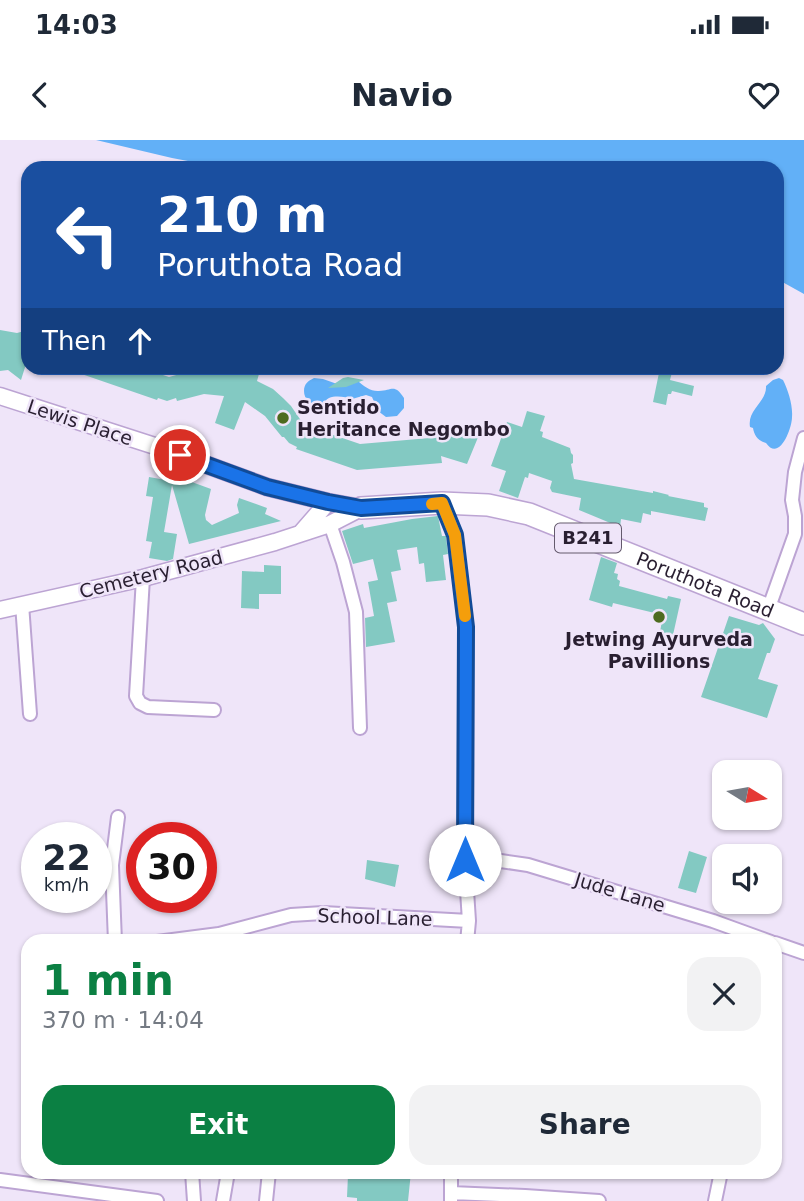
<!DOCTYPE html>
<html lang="en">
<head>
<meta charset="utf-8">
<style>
  body { margin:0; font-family:"DejaVu Sans",sans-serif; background:#f2f2f3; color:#1f2937; height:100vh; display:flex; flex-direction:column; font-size:26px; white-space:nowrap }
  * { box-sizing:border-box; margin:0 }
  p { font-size:23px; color:#747a83 }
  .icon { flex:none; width:38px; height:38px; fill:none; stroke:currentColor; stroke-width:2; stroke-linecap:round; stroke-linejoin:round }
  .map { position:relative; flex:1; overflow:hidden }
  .drawer { position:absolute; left:21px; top:794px; width:761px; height:245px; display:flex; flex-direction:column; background:#fff; border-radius:21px; box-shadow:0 2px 5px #0004 }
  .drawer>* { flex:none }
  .top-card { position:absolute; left:21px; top:21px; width:763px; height:214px; border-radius:21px; box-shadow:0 2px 5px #0004; background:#1a4fa0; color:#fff; overflow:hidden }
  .needle { width:46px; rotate:101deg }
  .tools { position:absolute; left:712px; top:620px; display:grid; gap:14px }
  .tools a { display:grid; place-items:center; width:70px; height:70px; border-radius:14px; background:#fff; box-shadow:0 2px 5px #0004; font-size:35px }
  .speed { position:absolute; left:21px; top:682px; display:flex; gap:14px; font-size:35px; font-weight:700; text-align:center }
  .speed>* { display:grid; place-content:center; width:91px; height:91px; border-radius:50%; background:#fff; box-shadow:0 2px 5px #0004; line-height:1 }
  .speed small { font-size:18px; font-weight:400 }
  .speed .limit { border:10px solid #d22; background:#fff; color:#111 }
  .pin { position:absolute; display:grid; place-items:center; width:60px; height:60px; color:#fff; margin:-30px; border:4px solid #fff; border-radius:50%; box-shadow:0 2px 7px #0007 }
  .me { position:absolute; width:77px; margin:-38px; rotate:0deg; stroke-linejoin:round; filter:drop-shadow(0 0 5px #0008) }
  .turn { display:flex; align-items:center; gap:24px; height:147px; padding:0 21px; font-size:32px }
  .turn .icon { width:91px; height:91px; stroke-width:2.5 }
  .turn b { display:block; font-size:49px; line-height:60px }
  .then { display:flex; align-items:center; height:66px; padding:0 21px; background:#0003; gap:14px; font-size:26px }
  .round { display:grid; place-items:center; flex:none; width:74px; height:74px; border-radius:21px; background:#f2f2f3 }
  .headline { display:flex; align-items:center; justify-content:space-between; height:119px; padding:0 21px }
  h1 { font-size:42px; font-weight:700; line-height:52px; color:#0b8043 }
  .button { display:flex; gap:14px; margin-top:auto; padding:14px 21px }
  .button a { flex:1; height:80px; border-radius:21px; background:#0b8043; color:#fff; font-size:28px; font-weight:700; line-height:80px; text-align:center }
  .button a+a { background:#f2f2f3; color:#1f2937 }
  .status { display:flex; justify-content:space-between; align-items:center; height:49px; padding:0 35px; background:#fff; direction:ltr }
  .status svg { height:19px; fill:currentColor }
  header { display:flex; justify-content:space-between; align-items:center; height:91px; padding:0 21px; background:#fff; font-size:32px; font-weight:700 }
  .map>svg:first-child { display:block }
  .water { fill:#62b0f7 }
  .building { fill:#83c9c2 }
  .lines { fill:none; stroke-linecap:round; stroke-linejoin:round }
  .minor-casing { stroke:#bca4d3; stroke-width:16 }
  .tertiary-casing { stroke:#bca4d3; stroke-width:19 }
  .primary-casing { stroke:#bca4d3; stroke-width:24 }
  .minor { stroke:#fff; stroke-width:12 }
  .tertiary { stroke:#fff; stroke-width:16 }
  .primary { stroke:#fff; stroke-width:21 }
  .route-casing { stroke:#114b97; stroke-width:18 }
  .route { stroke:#1a73e8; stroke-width:12 }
  .slow { stroke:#f59e0b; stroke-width:12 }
  .poi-dot { fill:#4d6b1f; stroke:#efe5f9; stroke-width:2.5 }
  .labels { text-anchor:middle; stroke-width:5; stroke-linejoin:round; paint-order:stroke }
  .shield { fill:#efe5f9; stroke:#645a6d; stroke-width:2 }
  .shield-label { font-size:18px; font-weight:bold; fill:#291f31 }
  .poi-label { font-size:19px; font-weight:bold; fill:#291f31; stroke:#efe5f9; text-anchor:start }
  .street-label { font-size:19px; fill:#291f31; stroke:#efe5f9 }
</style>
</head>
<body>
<div class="status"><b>14:03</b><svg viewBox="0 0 49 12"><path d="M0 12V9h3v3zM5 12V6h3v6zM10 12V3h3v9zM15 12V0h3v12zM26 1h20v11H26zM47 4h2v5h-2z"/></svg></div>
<header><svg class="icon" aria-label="back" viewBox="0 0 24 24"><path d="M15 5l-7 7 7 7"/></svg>Navio<svg class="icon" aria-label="heart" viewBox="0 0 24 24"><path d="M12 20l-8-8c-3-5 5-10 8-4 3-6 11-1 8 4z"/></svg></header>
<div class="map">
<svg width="804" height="1061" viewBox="0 0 804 1061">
  <rect width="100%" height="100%" fill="#efe5f9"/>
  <!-- water -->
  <path class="water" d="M96 0H804V154L777 139V28H225L172 18Z
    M314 238 323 239 340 245 358 241C363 246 372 252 379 251 392 251 394 243 404 258V268L397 276 386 277 378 271 372 257 366 255 352 259C346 257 336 255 329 258 322 262 329 263 320 265 312 266 304 260 304 251 304 244 308 241 314 238Z
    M779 238 783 240C788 250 793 265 792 277 792 289 779 322 766 303 758 301 754 295 753 288L750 287C747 269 767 262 766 246L773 240Z"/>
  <!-- building -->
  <path class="building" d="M0 190 17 193 28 190V210L22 216 27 221 21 240 8 230 0 231Z
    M67 228H142L169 237 198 229H212L233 232 235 228H240L259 234 257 241 273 249 283 258 291 266 304 285 360 304 453 296 457 287 479 295 467 324 441 316 442 323 357 330 296 309 297 307 289 303 284 297H282L265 276 245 262 234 290 215 283 224 256 204 254 177 261 176 258 167 261 158 258 157 260 67 229Z
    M660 228H673L670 240 694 246 692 256 672 251 671 254H668L666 265 653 262Z
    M348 237 364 240 346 247 328 248 343 238Z
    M527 271 545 276 540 291 543 292 542 297 570 308 571 313 573 315V323L571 324 574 339 653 353V351L669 355 668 356 704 363V367L708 368 705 381 651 371V375L643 373 641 383 621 379 620 387 579 370 581 358 552 352 550 348 552 341 529 333 528 338 525 337 518 358 499 351 506 331 491 326 507 282 522 287Z
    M149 337 188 344 189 341 211 349 205 375 206 380 212 385 239 373 237 365 239 358 267 368 265 374 281 381 189 404 172 345 164 392 177 394 173 419 167 421 149 418 152 402 146 401 153 357 146 356Z
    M438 376 442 396H446V397L448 414 443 415 446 440 426 442 424 423 419 424 417 407 397 410 401 430 391 432 397 461 387 463 395 502 366 507 365 478 374 476 368 442 378 440 373 419 353 424 342 391 363 384 364 388 412 379Z
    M601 417 617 423 614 433 618 434 617 439 620 441 619 446 667 459 668 456 681 459 673 495 660 492 663 475 613 463 612 467 589 460Z
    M264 425 281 426V454H259V469L241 468 242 431 264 432Z
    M729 476 759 485 763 483 775 499 770 513H767L758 539 778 545 767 578 701 557Z
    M689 711 707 717 696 753 678 748Z
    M367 720 399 725 395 747 365 739Z
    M359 1032H411L408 1061H357V1058L347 1057 348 1035 359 1036Z"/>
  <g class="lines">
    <!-- minor casing -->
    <g class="minor-casing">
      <path id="minor" d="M442 363 455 395 466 487 465 720 469 781 467 802
        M330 384 343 422 356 472 360 588
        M143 438 136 556 140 563 148 567 214 570
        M22 464 30 574
        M768 470 795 394V376L792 360 795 332 804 298
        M465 720H494L528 725 713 781 771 802
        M115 802 112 725 118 677
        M157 802 219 794 291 775 323 773 469 781
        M775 803 804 813
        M192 1032 194 1061
        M451 1032V1061
        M0 1040 157 1061
        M451 1053 525 1056 599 1061
        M223 1061 228 1032
        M266 1061 269 1032
        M715 1061 721 1032"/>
    </g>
    <!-- tertiary casing -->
    <g class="tertiary-casing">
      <path id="tertiary" d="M0 256 158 307 267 347 328 362 361 368
        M301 393 328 362
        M0 470 143 438 275 402 330 384 361 368"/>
    </g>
    <!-- primary casing -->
    <g class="primary-casing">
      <g id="primary">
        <path id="s1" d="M361 368 442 363 488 365 529 374 804 484"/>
      </g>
    </g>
    <!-- minor -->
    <use href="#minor" class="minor"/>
    <!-- tertiary -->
    <use href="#tertiary" class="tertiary"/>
    <!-- primary -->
    <use href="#primary" class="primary"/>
  </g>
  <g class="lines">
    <!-- route casing -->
    <g class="route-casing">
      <path id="route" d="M180 315 267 347 328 362 361 368 442 363 455 395 466 487 465 720"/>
    </g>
    <!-- route -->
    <use href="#route" class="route"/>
    <!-- slow -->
    <path class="slow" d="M432 364 442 363 455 395 465 476"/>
  </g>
  <!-- markers -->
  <g class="poi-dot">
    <circle cx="283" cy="278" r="7"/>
    <circle cx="659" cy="477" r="7"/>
  </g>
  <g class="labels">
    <!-- shield labels -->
    <rect class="shield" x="555" y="383.5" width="66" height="29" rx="5"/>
    <g class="shield-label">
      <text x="588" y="404">B241</text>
    </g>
    <!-- poi labels -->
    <g class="poi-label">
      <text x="297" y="274">Sentido<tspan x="297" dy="22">Heritance Negombo</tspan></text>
      <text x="659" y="506" text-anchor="middle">Jetwing Ayurveda<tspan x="659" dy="22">Pavillions</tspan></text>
    </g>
    <!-- street labels -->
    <g class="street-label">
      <text transform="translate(80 282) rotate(18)" y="7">Lewis Place</text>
      <text transform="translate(151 434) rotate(-14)" y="7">Cemetery Road</text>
      <text dy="7" stroke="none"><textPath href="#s1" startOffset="359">Poruthota Road</textPath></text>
      <text transform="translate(620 752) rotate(17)" y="7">Jude Lane</text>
      <text transform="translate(375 777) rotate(2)" y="7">School Lane</text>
    </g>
  </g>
</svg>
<div class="tools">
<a><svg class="needle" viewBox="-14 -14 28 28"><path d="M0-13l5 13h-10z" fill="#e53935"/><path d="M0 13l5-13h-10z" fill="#747a83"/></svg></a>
<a><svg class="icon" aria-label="sound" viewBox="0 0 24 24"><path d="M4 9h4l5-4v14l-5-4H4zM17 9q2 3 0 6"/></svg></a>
</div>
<div class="speed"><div>22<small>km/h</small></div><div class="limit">30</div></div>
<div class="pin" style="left:180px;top:315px;background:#d93025"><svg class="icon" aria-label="arrive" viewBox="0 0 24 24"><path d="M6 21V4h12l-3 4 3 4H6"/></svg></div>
<svg class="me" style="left:465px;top:720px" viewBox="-20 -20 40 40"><circle r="19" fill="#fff"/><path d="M0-13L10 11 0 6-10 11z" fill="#1a73e8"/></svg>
<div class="top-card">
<div class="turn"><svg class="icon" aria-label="left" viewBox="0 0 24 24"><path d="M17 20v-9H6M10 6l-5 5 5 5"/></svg><div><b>210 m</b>Poruthota Road</div></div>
<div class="then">Then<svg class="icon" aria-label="ahead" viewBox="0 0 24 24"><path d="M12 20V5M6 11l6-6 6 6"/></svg></div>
</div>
<section class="drawer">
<div class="headline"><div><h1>1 min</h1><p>370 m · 14:04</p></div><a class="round"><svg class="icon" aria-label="close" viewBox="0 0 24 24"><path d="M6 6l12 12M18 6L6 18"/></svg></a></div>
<div class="button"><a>Exit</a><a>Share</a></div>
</section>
</div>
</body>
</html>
